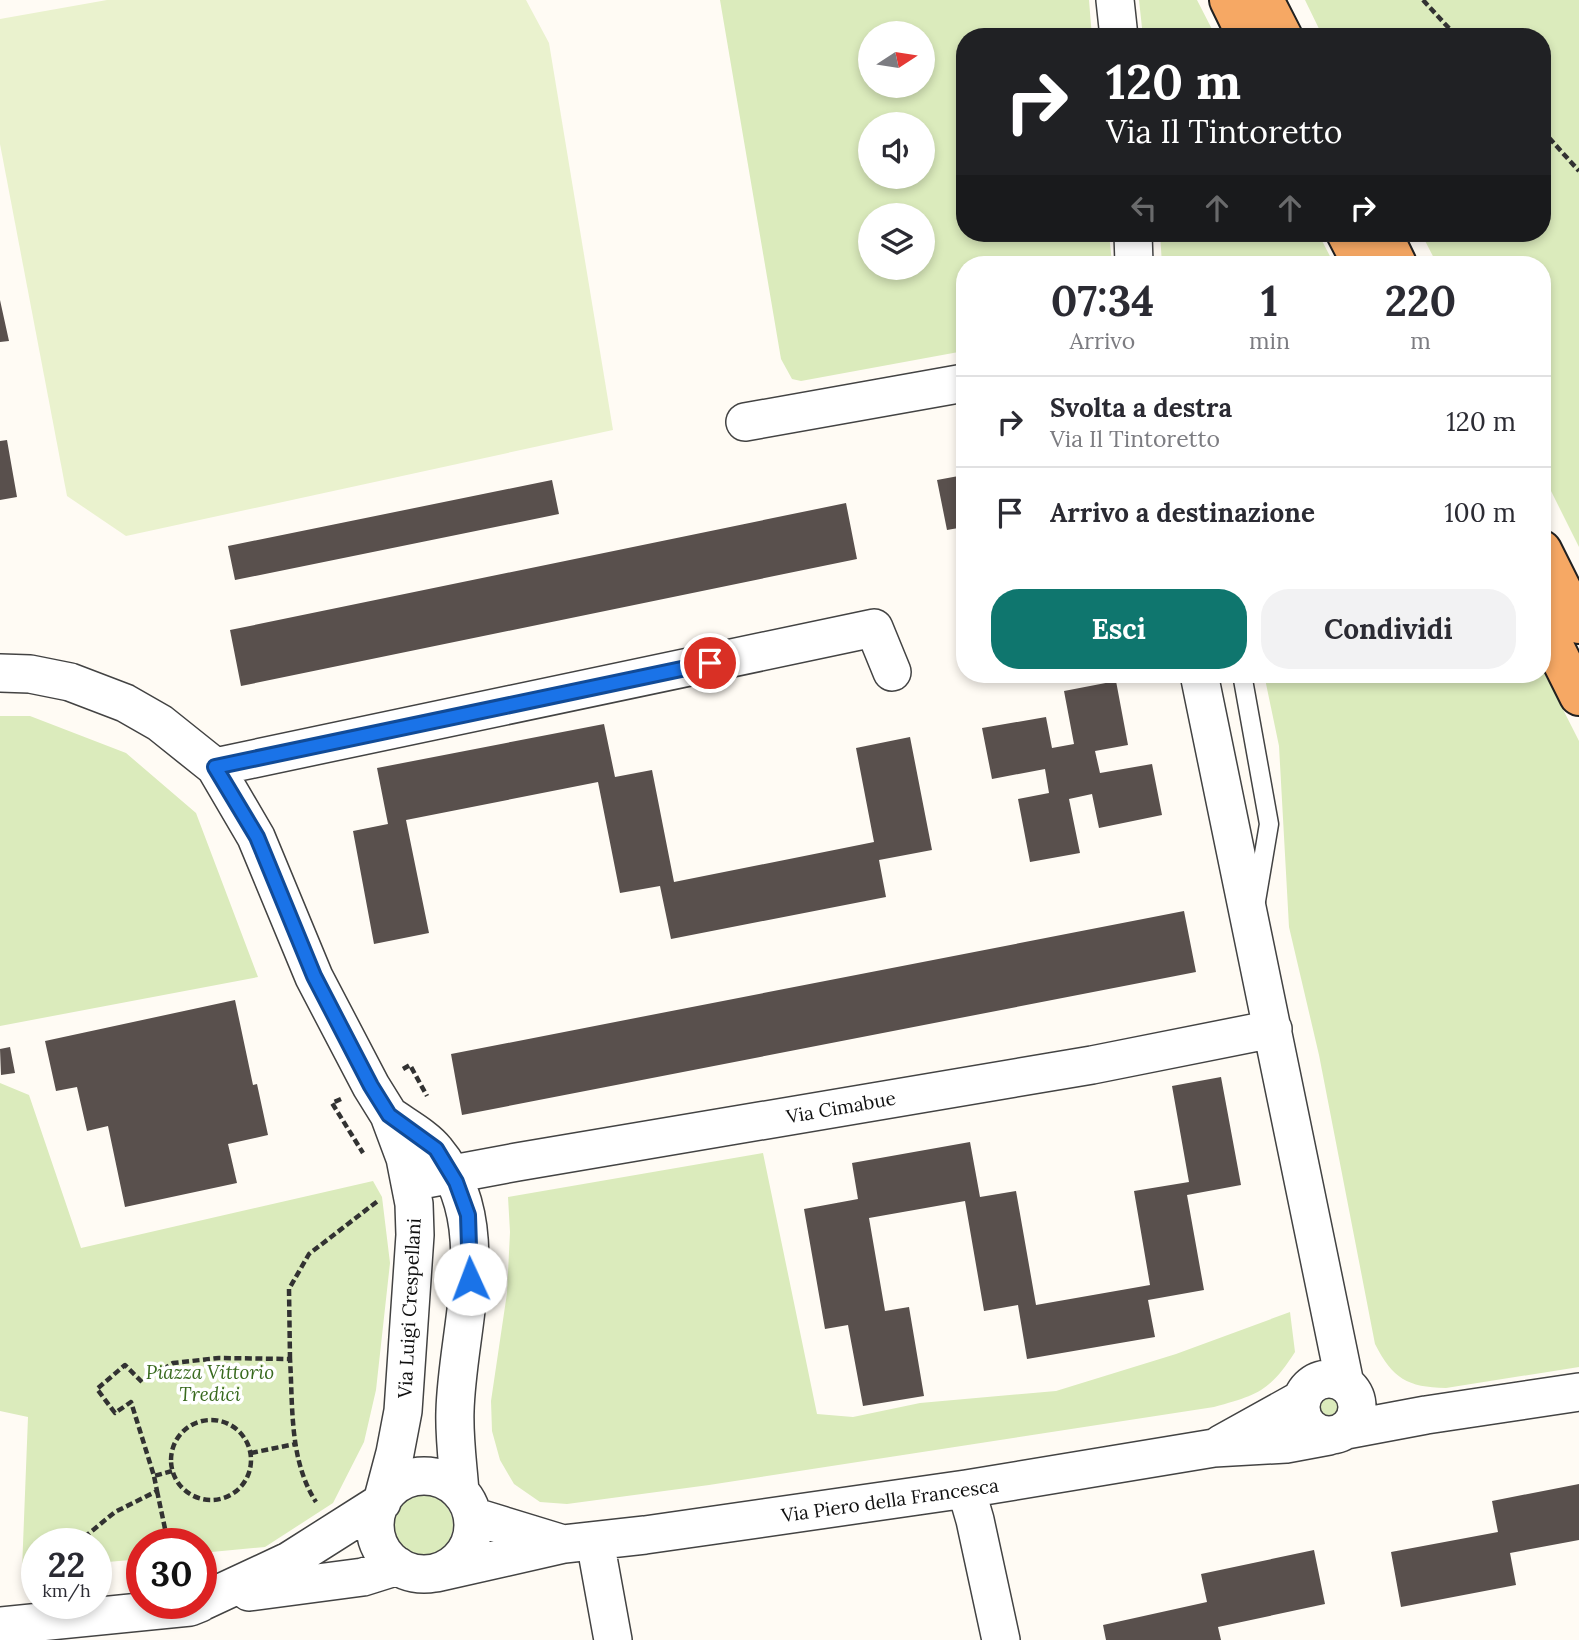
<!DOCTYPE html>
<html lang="it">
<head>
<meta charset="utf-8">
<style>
  body { margin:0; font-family:Lora,serif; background:#f2f2f3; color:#2b2b33; height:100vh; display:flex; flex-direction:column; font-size:26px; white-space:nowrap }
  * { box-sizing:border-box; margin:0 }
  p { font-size:23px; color:#7c7c81 }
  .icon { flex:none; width:38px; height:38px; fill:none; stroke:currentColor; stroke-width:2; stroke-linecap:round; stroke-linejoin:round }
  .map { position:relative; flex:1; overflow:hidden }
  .drawer { position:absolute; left:956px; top:256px; width:595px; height:427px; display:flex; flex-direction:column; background:#fff; border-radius:28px; box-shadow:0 4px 10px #0003 }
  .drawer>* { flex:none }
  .guide { position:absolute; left:956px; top:28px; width:595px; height:214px; border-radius:28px; box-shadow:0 4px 10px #0003; background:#202124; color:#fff; overflow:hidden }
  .needle { width:46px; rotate:78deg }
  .fabs { position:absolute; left:858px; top:21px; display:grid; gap:14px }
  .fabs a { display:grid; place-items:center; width:77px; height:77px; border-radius:50%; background:#fff; box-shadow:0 4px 10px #0003; font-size:35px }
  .speed { position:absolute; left:21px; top:1528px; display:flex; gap:14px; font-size:35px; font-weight:700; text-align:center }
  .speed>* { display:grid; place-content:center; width:91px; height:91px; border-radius:50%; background:#fff; box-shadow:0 4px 10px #0003; line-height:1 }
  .speed small { font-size:18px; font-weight:400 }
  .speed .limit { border:10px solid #d22; background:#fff; color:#111 }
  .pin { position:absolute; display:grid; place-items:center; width:60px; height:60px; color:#fff; margin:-30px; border:4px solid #fff; border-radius:50%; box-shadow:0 2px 7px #0007 }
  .me { position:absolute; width:77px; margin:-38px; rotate:358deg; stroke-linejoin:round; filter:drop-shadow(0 0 5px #0008) }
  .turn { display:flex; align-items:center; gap:24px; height:147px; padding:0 35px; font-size:32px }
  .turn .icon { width:91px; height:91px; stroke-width:2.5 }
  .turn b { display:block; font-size:49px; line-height:60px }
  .lanes { display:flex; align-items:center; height:66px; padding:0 35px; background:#0003; justify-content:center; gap:35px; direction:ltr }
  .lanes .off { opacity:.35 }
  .eta { display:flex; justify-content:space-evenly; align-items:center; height:119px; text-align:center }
  .eta b { font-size:42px; font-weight:700; line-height:49px }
  .action { display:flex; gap:14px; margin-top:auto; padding:14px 35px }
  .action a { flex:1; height:80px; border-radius:28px; background:#0f766e; color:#fff; font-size:28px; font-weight:700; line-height:80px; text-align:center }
  .action a+a { background:#f2f2f3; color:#2b2b33 }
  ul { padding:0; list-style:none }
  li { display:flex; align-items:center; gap:21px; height:91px; padding:0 35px; border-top:2px solid #e1e1e2 }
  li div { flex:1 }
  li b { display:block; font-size:26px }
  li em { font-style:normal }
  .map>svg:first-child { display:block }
  .green { fill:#dbebbc; fill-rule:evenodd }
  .pitch { fill:#eaf2ce }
  .building { fill:#59504d }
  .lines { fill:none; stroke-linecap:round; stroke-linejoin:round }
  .service-casing { stroke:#434343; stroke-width:21 }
  .minor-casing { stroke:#434343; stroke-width:40 }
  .trunk-casing { stroke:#212121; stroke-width:42 }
  .path { stroke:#323232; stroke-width:4.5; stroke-dasharray:7 3.5; stroke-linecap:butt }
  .service { stroke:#fff; stroke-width:18 }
  .minor { stroke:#fff; stroke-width:37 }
  .trunk { stroke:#f6a864; stroke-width:38 }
  .route-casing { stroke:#114b97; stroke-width:18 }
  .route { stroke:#1a73e8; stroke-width:12 }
  .labels { text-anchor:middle; stroke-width:7; stroke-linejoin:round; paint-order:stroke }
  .street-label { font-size:19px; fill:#101010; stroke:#fff }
  .park-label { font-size:19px; font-style:italic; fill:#396a1f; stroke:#fff }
</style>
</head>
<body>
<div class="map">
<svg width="1579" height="1640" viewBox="0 0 1579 1640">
  <rect width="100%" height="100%" fill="#fffbf4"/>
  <!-- green -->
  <path class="green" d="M720 0H1089L1092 37H964V233H1109L1112 264H964V351L801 381 792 379 781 359ZM870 33H922V86H870ZM870 124H922V177H870ZM870 215H922V268H870Z
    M1139 0H1197L1216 37H1143Z
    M1305 0H1579V547L1542 473V264H1437L1421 233H1542V37H1323Z
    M1160 233H1318L1334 264H1162Z
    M1542 668 1579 741V1367L1446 1388C1407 1387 1393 1379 1375 1344L1319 1055 1289 927 1279 746 1264 674H1542Z
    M0 716H30L126 753 196 813 258 977 0 1026Z
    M0 1083 29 1095 81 1248 373 1181 382 1197 390 1263 376 1390 364 1442 333 1503 265 1547 201 1553V1544H142V1559L96 1563V1544H37V1569L22 1570 28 1417 0 1411Z
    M763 1153 817 1414 853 1417 920 1403 1056 1391 1176 1354 1290 1312 1295 1352C1270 1391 1258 1395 1214 1407L709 1485 567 1504 540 1502 514 1484 500 1460 492 1431 491 1401 507 1293 510 1232 508 1197Z
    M1325 1386H1331L1348 1399 1349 1415 1312 1423 1307 1413 1312 1393Z
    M393 1525a30 30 0 1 1 60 0a30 30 0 1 1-60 0Z"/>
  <!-- pitch -->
  <path class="pitch" d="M107 0H526L549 43 613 430 126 536 67 496 0 144V19Z"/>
  <!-- building -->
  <path class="building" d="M0 300 9 341 0 342Z
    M7 440 17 497 0 500V441Z
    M964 475V527L947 530 937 480Z
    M552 480 559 514 235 580 228 546Z
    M846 503 857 559 241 686 230 630Z
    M1116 681 1128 745 1095 751 1100 773 1152 764 1162 815 1099 828 1092 794 1069 799 1080 853 1030 862 1018 799 1049 793 1045 769 992 779 982 728 1046 717 1052 748 1074 744 1064 691Z
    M604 724 615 777 652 770 674 882 874 842 856 748 910 737 932 850 879 860 886 897 671 939 660 886 620 893 598 782 406 820 429 933 374 944 353 831 388 824 377 768Z
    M1184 911 1196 972 462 1115 451 1054Z
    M235 1000 253 1085 257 1084 268 1135 228 1144 237 1183 125 1207 108 1126 87 1131 77 1087 56 1091 45 1041Z
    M10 1047 15 1073 1 1075 0 1049Z
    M1221 1077 1241 1185 1187 1195 1204 1290 1148 1300 1155 1337 1027 1359 1018 1305 984 1311 965 1201 869 1218 885 1311 909 1307 924 1396 863 1406 848 1325 825 1329 804 1209 858 1199 852 1163 970 1142 980 1197 1016 1191 1036 1305 1150 1285 1134 1191 1189 1182 1172 1086Z
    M1579 1484V1540L1510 1553 1516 1585 1401 1607 1391 1552 1498 1532 1492 1501Z
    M1314 1550 1325 1604 1218 1627 1221 1640H1106L1103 1625 1207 1602 1201 1574Z"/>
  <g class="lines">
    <!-- service casing -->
    <g class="service-casing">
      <path id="service" d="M1242 674 1269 824 1256 901"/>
    </g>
    <!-- minor casing -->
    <g class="minor-casing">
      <path id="minor" d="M1115 0 1119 37
        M1133 233 1134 264
        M745 422 964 383
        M0 673 30 674 70 682 125 703 160 723 215 767 256 837 314 977 371 1086 389 1115 405 1158 414 1204 415 1235 403 1411 395 1453 382 1502 289 1561 201 1602
        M1199 674 1345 1384
        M215 767 874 628 892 672
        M389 1115C404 1126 425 1137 436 1151 497 1224 457 1327 455 1411 454 1438 458 1465 460 1492
        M410 1182 517 1162 1092 1065 1273 1029
        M1301 1407a28 28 0 1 1 56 0a28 28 0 1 1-56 0Z
        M1346 1430 1426 1415 1579 1392
        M1221 1444 1302 1399
        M375 1525a49 49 0 1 1 98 0a49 49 0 1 1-98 0Z
        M966 1489 975 1520 1001 1640
        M472 1516 560 1543
        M595 1541 613 1640
        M436 1573 564 1544 645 1535 966 1489 1214 1448 1286 1444 1329 1436
        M249 1592 363 1577 398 1566
        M0 1626 190 1607 200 1603"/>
    </g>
    <!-- trunk casing -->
    <g class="trunk-casing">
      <path id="trunk" d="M1229 0 1247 37
        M1264 0 1283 37
        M1346 233 1362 264
        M1382 233 1397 264
        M1542 550 1579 624
        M1542 622 1579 696"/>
    </g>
    <!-- path -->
    <path class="path" d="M1423 0 1457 37
      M1542 130 1579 171
      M403 1069 410 1065 427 1096
      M341 1099 332 1103 363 1153
      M290 1359 289 1289 309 1254 379 1200
      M171 1460a40 40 0 1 1 80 0a40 40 0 1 1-80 0Z
      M251 1453 295 1444
      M172 1471 154 1476 131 1402 115 1413 97 1389 125 1365 142 1382 173 1363 219 1358 290 1359C293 1407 289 1460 316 1502
      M157 1491 167 1538 172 1544
      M76 1544 115 1512 157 1491 154 1476"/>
    <!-- service -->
    <use href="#service" class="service"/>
    <!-- minor -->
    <use href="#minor" class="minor"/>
    <!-- trunk -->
    <use href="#trunk" class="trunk"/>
  </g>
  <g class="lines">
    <!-- route casing -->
    <g class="route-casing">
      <path id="route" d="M470 1279 468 1215 456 1182 436 1149 389 1115 371 1086 314 976 257 837 215 767 710 663"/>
    </g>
    <!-- route -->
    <use href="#route" class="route"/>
  </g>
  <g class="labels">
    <!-- street labels -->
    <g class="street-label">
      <text transform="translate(841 1107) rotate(-10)" y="7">Via Cimabue</text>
      <text transform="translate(409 1308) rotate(-87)" y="7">Via Luigi Crespellani</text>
      <text transform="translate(890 1500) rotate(-8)" y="7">Via Piero della Francesca</text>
    </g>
    <!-- park labels -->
    <g class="park-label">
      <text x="210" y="1379">Piazza Vittorio<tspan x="210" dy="22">Tredici</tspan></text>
    </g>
  </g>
</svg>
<div class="fabs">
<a><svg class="needle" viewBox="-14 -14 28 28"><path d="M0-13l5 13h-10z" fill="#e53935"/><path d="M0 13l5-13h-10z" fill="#7c7c81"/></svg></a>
<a><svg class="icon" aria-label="sound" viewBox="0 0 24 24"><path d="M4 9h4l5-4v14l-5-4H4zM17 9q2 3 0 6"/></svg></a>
<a><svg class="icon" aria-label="layers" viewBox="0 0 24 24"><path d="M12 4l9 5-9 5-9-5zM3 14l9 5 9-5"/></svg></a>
</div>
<div class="speed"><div>22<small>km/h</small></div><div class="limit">30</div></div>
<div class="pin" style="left:710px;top:663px;background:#d93025"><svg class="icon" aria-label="arrive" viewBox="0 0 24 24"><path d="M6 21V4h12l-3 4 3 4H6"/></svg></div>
<svg class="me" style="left:470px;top:1279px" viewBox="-20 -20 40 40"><circle r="19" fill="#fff"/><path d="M0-13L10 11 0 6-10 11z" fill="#1a73e8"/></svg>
<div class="guide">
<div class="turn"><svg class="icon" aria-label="right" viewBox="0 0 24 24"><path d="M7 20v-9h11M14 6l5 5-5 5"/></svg><div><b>120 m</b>Via Il Tintoretto</div></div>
<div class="lanes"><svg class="icon off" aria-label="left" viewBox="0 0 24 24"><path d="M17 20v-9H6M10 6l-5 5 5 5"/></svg><svg class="icon off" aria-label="ahead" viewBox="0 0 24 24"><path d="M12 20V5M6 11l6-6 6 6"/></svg><svg class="icon off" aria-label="ahead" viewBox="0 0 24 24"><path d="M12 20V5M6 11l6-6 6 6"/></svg><svg class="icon" aria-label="right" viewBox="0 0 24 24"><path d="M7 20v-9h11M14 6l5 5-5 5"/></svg></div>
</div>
<section class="drawer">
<div class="eta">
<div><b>07:34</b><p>Arrivo</p></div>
<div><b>1</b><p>min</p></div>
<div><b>220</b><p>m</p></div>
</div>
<ul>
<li><svg class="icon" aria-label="right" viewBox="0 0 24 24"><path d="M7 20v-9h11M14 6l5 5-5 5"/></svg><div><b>Svolta a destra</b><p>Via Il Tintoretto</p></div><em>120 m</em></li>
<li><svg class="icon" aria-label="arrive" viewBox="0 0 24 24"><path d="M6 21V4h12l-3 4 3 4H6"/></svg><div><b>Arrivo a destinazione</b></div><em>100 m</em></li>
</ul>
<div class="action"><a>Esci</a><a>Condividi</a></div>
</section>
</div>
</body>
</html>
